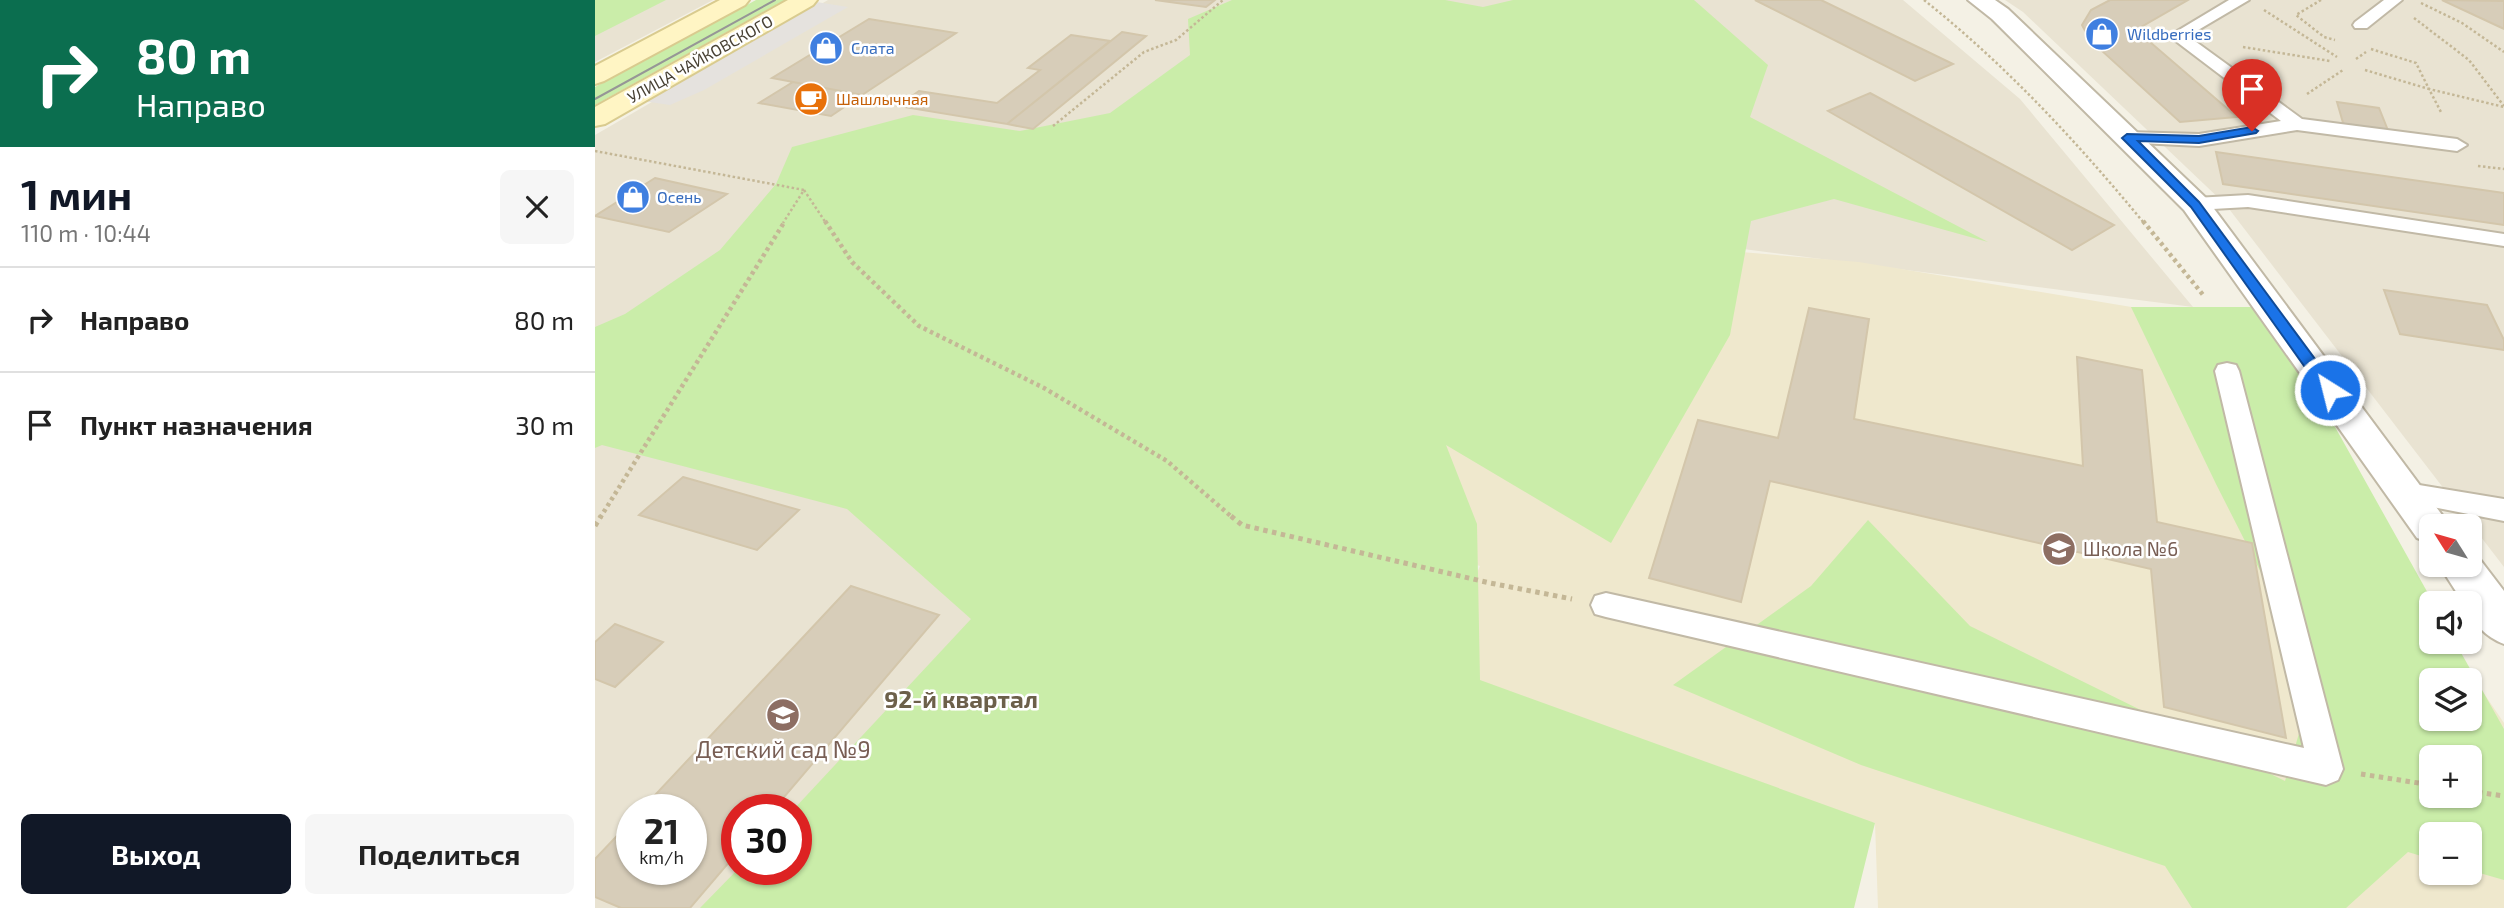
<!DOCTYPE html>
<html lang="ru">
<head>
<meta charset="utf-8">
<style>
  body { margin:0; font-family:"Exo 2",sans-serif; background:#f6f6f6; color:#222; height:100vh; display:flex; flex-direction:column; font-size:26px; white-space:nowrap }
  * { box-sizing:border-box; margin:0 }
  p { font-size:23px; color:#767676 }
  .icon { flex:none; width:38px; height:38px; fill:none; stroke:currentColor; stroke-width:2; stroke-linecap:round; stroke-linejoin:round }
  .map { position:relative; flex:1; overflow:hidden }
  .details { display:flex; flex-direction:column; background:#fff; width:595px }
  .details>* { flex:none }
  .top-card { background:#0b6e4f; color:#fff; overflow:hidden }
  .needle { width:46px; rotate:307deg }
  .buttons { position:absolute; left:1824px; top:514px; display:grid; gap:14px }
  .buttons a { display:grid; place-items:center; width:63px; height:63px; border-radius:10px; background:#fff; box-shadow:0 2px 5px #0004; font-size:35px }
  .speed { position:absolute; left:21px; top:794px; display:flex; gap:14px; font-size:35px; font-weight:700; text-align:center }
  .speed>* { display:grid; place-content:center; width:91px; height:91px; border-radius:50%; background:#fff; box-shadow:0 2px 5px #0004; line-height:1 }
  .speed small { font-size:18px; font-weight:400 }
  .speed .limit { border:10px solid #d22; background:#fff; color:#111 }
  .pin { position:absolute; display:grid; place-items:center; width:60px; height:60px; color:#fff; margin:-72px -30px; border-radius:50% 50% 50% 0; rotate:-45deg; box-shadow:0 0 7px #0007 }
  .pin .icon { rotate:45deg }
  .me { position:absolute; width:77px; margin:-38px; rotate:324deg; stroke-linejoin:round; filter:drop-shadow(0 0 5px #0008) }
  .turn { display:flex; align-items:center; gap:24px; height:147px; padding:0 21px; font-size:32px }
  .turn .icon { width:91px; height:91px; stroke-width:2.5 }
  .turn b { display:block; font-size:49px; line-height:60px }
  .round { display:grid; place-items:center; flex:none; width:74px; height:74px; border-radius:10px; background:#f6f6f6 }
  .headline { display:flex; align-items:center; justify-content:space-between; height:119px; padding:0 21px }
  h1 { font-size:42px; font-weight:700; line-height:52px; color:#111827 }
  .button { display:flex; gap:14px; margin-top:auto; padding:14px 21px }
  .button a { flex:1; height:80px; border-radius:10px; background:#111827; color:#fff; font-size:28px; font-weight:700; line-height:80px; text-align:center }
  .button a+a { background:#f6f6f6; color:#222 }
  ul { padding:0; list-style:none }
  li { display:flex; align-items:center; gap:21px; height:105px; padding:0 21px; border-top:2px solid #e0e0e0 }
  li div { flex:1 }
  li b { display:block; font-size:26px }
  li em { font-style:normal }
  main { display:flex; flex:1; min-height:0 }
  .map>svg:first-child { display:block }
  .residential { fill:#e9e3d2; fill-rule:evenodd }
  .education { fill:#efe8cd; fill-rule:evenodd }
  .green { fill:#caeda9; fill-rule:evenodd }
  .parking { fill:#e5e2de }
  .building { fill:#d7cdb9; stroke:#d3c6ab; stroke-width:2 }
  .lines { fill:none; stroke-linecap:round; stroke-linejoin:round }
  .service-casing { stroke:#c1b9a6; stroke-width:4 }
  .minor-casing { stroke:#c1b9a6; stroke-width:4 }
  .secondary-casing { stroke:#d9cb8f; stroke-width:4 }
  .path-far2 { stroke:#c4b796; stroke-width:2.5; stroke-dasharray:2.5 2.5; stroke-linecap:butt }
  .path-far1 { stroke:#c4b796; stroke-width:4.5; stroke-dasharray:3.5 3.5; stroke-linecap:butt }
  .path { stroke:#c4b796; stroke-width:5; stroke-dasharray:4.5 4.5; stroke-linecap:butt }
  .service { fill:#fff; fill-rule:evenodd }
  .minor { fill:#fff; fill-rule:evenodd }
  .secondary { fill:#fff5c4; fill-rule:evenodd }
  .tram { stroke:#969696; stroke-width:2 }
  .route { fill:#1a73e8; stroke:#114b97; stroke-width:2 }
  .labels { text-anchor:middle; stroke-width:5; stroke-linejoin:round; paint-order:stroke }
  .far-shop-label { font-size:16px; fill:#366cbe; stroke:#fff; text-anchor:start }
  .far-street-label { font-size:16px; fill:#484134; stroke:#fff }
  .far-food-label { font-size:16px; fill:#c56008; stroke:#fff; text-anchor:start }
  .education-label { font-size:19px; fill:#785e54; stroke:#fff; text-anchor:start }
  .near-education-label { font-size:23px; fill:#785e54; stroke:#fff }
  .near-neighbourhood-label { font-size:24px; font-weight:bold; fill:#6c604a; stroke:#fff }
</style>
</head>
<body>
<main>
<section class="details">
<div class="top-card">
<div class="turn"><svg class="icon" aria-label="right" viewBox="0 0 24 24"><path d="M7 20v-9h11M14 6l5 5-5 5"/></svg><div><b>80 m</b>Направо</div></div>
</div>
<div class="headline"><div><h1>1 мин</h1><p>110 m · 10:44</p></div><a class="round"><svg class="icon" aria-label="close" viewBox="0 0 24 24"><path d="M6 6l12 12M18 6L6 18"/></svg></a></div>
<ul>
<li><svg class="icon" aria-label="right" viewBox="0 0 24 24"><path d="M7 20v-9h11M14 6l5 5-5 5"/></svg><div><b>Направо</b></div><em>80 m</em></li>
<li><svg class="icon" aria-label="arrive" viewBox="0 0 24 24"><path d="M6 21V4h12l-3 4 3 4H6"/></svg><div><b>Пункт назначения</b></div><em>30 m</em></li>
</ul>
<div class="button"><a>Выход</a><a>Поделиться</a></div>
</section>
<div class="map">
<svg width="1909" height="908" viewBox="0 0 1909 908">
  <rect width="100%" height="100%" fill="#f4f1e5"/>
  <!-- residential -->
  <path class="residential" d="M0 0H118L0 62Z
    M233 0H1308L1425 99 1598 307 940 222 700 703 1248 908H0V135ZM37 810H96V870H37ZM142 810H201V870H142Z
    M1410 0H1909V567L1631 205 1428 12Z"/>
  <!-- education -->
  <path class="education" d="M966 237 1264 262 1639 324 1836 642H1854L1909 723V908H1283L1280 823 822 711 885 566 798 538ZM1836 681H1874V719H1836ZM1836 758H1874V796H1836ZM1836 835H1874V873H1836Z"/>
  <!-- green -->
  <path class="green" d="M0 0H71L0 36Z
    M161 0H190L0 105V87Z
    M637 0H850L888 7 918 0H1099L1173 65 1155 117 1393 242 1239 199 1156 221 1135 335 1016 543 851 445 882 524 885 680 1280 823 1259 908H105L142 870H201V810H198L376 619 252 509 7 445 0 448V327L30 314 125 250 181 184 197 147 318 115 425 131 515 113 595 55 593 19Z
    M1536 307H1673L1839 604H1836V642H1860L1909 729V880L1874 870V835H1836V859L1813 852 1751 908H1597L1570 866 1266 765 1078 685 1216 586 1273 520 1375 626 1690 781 1720 679 1621 484ZM1836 681H1874V719H1836ZM1836 758H1874V796H1836Z"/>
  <!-- parking -->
  <path class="parking" d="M209 0 253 7 109 90 75 105 34 99Z"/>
  <!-- building -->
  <path class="building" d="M560 0H620L611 7Z
    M1160 0H1226L1358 64 1320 81Z
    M1515 0H1593L1541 30 1642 117 1585 122 1495 40 1487 25 1496 10Z
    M1847 0 1909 1V29L1907 28Z
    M274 19 361 33 267 95 177 78Z
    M527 32 551 36 438 129 412 124Z
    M476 35 515 41 412 124 303 106 324 91 402 103 445 70 433 68Z
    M198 82 267 95 236 116 164 103Z
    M1275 93 1519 225 1477 250 1233 111Z
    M1742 102 1784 108 1794 133 1749 126Z
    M1621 152 1909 193V225L1628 184Z
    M60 178 132 194 74 232 0 216Z
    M1789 290 1892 305 1909 340V350L1805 334Z
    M1214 308 1274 319 1259 419 1488 466 1482 357 1547 370 1562 522 1657 543 1691 738 1569 707 1556 569 1175 481 1146 602 1054 578 1103 420 1183 438Z
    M88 477 204 510 162 550 44 515Z
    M256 586 344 615 178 810H142V853L95 908H26L0 897V859L37 820V870H96V810H46Z
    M20 624 68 642 20 687 0 679V642Z"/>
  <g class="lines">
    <!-- service casing -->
    <g class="service-casing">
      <path id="service" d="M1634 0H1654L1593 36 1707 119 1862 139 1872 145 1862 151 1702 130 1604 146 1525 142 1523 138 1525 134 1532 132 1604 134 1686 121 1574 36Z
        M1789 0H1807L1772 28H1760L1758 25 1760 22Z
        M1653 195 1909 234V246L1653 207 1600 210 1593 208 1590 204 1593 200 1600 198Z
        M1632 363 1641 365 1644 371 1748 769 1743 780 1731 785 1011 617 1000 614 996 605 1000 596 1011 593 1709 748 1620 371 1623 365Z
        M1812 483 1909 499V521L1802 500 1798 493 1802 486Z"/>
    </g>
    <!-- minor casing -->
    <g class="minor-casing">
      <path id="minor" d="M1373 0H1400L1413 9 1611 198 1856 527H1836V543L1822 538 1589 210 1397 19Z
        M1874 551 1880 553 1909 591V644C1893 638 1874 622 1874 604H1869L1844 565H1874Z"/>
    </g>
    <!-- secondary casing -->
    <g class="secondary-casing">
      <path id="secondary" d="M125 0H154L150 5 9 81 0 84V66Z
        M193 0H222L218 5 10 124 0 126V107Z"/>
    </g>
    <!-- path-far2 -->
    <path class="path-far2" d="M1329 0C1412 66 1482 142 1549 223
      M1726 0 1701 15 1729 37 1740 40
      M1826 3 1867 23 1909 52
      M1669 10 1742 57
      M1819 18 1874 60 1909 106
      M1648 47 1735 61
      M1776 49 1821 63 1834 89 1909 107
      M1761 59 1771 52
      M1770 70 1834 89 1847 114
      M1712 94 1748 70
      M458 126 549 52 581 40 628 0
      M0 151 209 190 188 223
      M1883 166 1909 169
      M209 190 231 223"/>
    <!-- path-far1 -->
    <path class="path-far1" d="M230 221 257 262 324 326 449 388 572 461 638 518
      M1548 221 1609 296
      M5 518 190 221"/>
    <!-- path -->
    <path class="path" d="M636 516 647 525 895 583 977 599
      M0 526 6 516
      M1766 774 1836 785
      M1874 791 1909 796"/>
    <!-- service -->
    <use href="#service" class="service"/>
    <!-- minor -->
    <use href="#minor" class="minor"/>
    <!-- secondary -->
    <use href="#secondary" class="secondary"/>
    <!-- tram -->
    <path class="tram" d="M0 99 180 0"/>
  </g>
  <!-- route -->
  <path class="route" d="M1657 127 1663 131 1661 133 1604 143 1543 141 1604 202 1740 386 1742 390 1740 394H1729L1596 207 1527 138 1532 134 1604 136Z"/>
  <!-- icons -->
  <defs>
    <g id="shop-disc" transform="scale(1.75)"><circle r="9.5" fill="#3f7fe0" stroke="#fff"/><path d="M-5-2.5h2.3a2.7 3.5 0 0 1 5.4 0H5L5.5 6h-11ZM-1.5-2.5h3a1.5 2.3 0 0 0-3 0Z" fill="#fff"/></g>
    <g id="cafe-disc" transform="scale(1.75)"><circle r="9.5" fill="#e8710a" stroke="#fff"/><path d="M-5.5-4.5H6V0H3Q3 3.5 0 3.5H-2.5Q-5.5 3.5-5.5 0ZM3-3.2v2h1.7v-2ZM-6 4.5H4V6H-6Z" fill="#fff"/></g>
    <g id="school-disc" transform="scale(1.75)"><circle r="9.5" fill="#8d6e63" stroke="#fff"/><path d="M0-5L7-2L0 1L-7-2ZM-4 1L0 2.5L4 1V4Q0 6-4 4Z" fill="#fff"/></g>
  </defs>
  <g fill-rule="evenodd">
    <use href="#shop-disc" x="1507" y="34"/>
    <use href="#shop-disc" x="231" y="48"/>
    <use href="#cafe-disc" x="216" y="99"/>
    <use href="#shop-disc" x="38" y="197"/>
    <use href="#school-disc" x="1464" y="549"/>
    <use href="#school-disc" x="188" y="715"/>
  </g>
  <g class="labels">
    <!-- far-shop labels -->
    <g class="far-shop-label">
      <text x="1532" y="40">Wildberries</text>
      <text x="256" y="54">Слата</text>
      <text x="62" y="203">Осень</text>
    </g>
    <!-- far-street labels -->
    <g class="far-street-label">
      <text transform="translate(105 59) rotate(-29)" y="6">УЛИЦА ЧАЙКОВСКОГО</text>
    </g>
    <!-- far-food labels -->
    <g class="far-food-label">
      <text x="241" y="105">Шашлычная</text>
    </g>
    <!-- education labels -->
    <g class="education-label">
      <text x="1488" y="556">Школа №6</text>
    </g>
    <!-- near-education labels -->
    <g class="near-education-label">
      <text x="188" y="758">Детский сад №9</text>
    </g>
    <!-- near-neighbourhood labels -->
    <g class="near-neighbourhood-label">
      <text x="366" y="708">92-й квартал</text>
    </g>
  </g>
</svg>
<div class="buttons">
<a><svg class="needle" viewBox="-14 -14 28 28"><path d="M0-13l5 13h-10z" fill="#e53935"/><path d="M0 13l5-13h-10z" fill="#767676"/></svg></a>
<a><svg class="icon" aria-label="sound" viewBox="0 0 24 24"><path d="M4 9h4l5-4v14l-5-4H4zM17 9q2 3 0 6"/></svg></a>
<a><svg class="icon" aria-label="layers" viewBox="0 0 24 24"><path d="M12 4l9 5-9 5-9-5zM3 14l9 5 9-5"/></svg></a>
<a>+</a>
<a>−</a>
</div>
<div class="speed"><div>21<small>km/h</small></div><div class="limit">30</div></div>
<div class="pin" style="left:1657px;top:131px;background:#d93025"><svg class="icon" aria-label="arrive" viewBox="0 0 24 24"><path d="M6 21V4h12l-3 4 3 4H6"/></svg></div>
<svg class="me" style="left:1735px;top:390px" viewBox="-20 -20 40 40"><circle r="17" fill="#1a73e8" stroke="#fff" stroke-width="3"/><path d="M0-11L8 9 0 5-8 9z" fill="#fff"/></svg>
</div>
</main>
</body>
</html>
